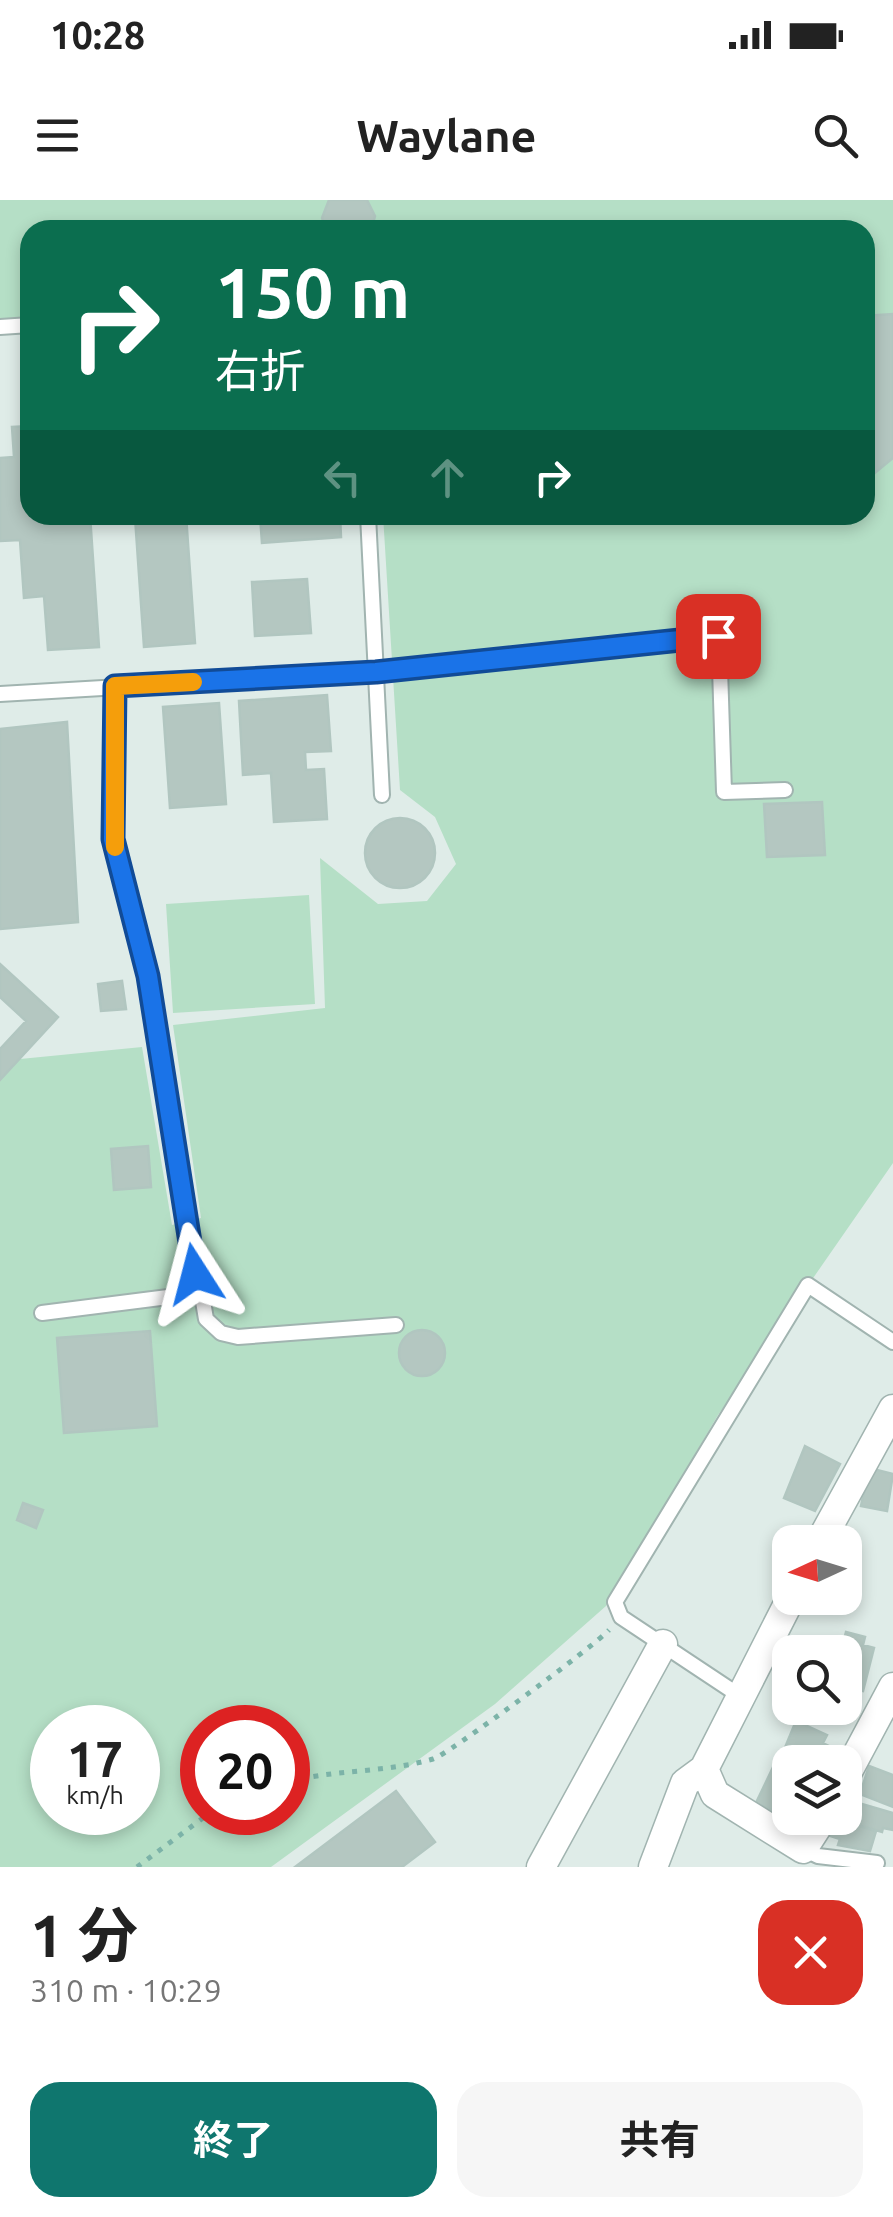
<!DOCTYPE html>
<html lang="ja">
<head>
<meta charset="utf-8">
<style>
  body { margin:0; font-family:Ubuntu,"Noto Sans JP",sans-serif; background:#f6f6f6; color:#222; height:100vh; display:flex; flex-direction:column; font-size:38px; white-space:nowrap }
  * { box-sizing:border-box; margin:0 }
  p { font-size:32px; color:#767676 }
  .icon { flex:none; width:55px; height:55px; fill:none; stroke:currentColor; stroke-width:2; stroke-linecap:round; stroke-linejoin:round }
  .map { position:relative; height:1667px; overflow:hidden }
  .side { display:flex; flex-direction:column; background:#fff; flex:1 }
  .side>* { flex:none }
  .top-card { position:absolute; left:20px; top:20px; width:855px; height:305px; border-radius:30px; box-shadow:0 5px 15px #0003; background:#0b6e4f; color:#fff; overflow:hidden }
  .needle { width:65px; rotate:266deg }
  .tools { position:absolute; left:772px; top:1325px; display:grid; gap:20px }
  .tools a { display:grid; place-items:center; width:90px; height:90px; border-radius:20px; background:#fff; box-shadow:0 5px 15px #0003; font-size:50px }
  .speed { position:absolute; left:30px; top:1505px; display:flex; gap:20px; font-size:50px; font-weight:700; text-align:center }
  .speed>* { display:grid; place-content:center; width:130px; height:130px; border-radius:50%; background:#fff; box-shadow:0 5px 15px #0003; line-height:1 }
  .speed small { font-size:25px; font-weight:400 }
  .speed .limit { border:15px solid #d22; background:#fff; color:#111 }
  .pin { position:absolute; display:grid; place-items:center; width:85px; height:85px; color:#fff; margin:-42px; border-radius:20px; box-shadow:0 5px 15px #0006 }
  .me { position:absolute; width:110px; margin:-55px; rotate:351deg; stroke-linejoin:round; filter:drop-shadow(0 0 8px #0008) }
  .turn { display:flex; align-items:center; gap:35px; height:210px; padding:0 30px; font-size:45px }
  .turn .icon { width:130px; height:130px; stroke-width:2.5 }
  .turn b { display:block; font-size:70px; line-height:85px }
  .lanes { display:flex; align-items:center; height:95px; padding:0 30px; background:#0003; justify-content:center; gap:50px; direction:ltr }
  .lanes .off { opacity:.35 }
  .round { display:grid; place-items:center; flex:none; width:105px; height:105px; border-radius:30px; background:#f6f6f6 }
  .headline { display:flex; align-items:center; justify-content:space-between; height:170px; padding:0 30px }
  h1 { font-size:60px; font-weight:700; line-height:75px }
  .action { display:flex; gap:20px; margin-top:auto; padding:20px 30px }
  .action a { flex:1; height:115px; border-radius:30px; background:#0f766e; color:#fff; font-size:40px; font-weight:700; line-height:115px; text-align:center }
  .action a+a { background:#f6f6f6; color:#222 }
  .status { display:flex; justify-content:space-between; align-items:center; height:70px; padding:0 50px; background:#fff; direction:ltr }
  .status svg { height:28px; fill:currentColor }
  header { display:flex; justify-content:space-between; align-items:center; height:130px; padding:0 30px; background:#fff; font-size:45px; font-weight:700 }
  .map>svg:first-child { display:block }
  .green { fill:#b5dfc6; fill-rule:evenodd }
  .building { fill:#b4c7c1; stroke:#b1c6c0; stroke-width:2.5 }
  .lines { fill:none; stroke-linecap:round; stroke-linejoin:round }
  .service-casing { stroke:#a1b4b0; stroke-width:18 }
  .minor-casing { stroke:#a1b4b0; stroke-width:31 }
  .path { stroke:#7cb3a8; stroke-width:5; stroke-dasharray:5 8; stroke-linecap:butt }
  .service { stroke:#fff; stroke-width:14 }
  .minor { stroke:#fff; stroke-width:28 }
  .route-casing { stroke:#114b97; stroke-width:25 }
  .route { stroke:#1a73e8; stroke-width:18 }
  .slow { stroke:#f59e0b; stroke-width:18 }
</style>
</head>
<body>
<div class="status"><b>10:28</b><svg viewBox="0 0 49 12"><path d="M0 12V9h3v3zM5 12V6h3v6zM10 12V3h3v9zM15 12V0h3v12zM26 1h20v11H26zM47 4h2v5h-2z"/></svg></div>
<header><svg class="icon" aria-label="menu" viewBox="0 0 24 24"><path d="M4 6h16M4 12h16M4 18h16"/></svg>Waylane<svg class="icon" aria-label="search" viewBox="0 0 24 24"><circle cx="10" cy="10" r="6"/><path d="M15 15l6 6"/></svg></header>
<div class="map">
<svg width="893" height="1667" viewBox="0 0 893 1667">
  <rect width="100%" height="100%" fill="#dfece8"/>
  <!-- green -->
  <path class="green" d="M0 0H893V963L718 1215 606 1406 495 1504 271 1667H0V861L142 847 172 1025 201 1018 173 825 325 808 320 658 378 704 427 701 456 664 435 617 400 590 383 315H865V30H30V125L0 127ZM52 1528H138V1612H52ZM202 1528H288V1612H202Z
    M309 695 315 804 173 813 166 704Z"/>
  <!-- building -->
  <path class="building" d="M329 0H367L375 16 371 30H327L322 18Z
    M893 114V258L865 281V116Z
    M22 173H30V213L26 214Z
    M30 226V315H90L99 447 48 450 44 396 24 398 20 340 0 341V258L14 257 12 227Z
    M186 315 195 443 144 447 135 317Z
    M260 315H340L341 337 262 343Z
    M307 379 311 433 255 436 252 382Z
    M327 495 331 551 305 552 306 570 324 569 327 619 274 622 271 573 243 575 239 501Z
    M219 503 226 604 170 608 163 507Z
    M67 522 78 722 0 729V529Z
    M822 602 825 655 767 657 764 604Z
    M365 653a35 35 0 1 1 70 0a35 35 0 1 1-70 0Z
    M0 764 58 817 0 880V849L26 821 0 797Z
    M122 781 126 809 101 811 98 784Z
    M148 946 151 987 114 990 111 949Z
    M399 1153a23 23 0 1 1 46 0a23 23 0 1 1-46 0Z
    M150 1131 157 1226 64 1233 57 1138Z
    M805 1246 840 1264 815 1311 784 1298Z
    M869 1268 893 1274 887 1311 861 1306Z
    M23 1303 43 1310 36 1328 17 1320Z
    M846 1432 865 1437 863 1445 874 1448 863 1491 845 1487V1452H841Z
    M796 1521 827 1535 823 1543 829 1546 822 1562H790V1567L779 1562Z
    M775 1563 790 1573V1605L785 1616 756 1603Z
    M869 1566 893 1575V1607L860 1594Z
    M396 1591 435 1642 402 1667H295Z
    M855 1602 893 1613V1630L883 1628 882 1632 854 1624 856 1617 850 1616Z
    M832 1618 876 1631 870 1651 838 1645 840 1639 827 1635Z"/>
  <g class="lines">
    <!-- service casing -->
    <g class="service-casing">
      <path id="service" d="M0 127 30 125
        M368 315 382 595
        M115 486 113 639 148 777 206 1119 221 1133 238 1137 396 1125
        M0 494 376 472 719 437 724 592 785 590
        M42 1113 176 1096 195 1074
        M740 1496 621 1417 615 1402 808 1085 893 1142
        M803 1649 818 1656 877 1663"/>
    </g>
    <!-- minor casing -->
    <g class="minor-casing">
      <path id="minor" d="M820 1342 893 1209
        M704 1569 715 1594 803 1649 823 1618
        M845 1577 893 1487
        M541 1667 663 1444
        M653 1667 685 1583 704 1569 791 1398"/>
    </g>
    <!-- path -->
    <path class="path" d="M288 1582C336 1569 385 1573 433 1559 446 1556 597 1444 609 1430
      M137 1667 211 1612"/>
    <!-- service -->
    <use href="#service" class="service"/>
    <!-- minor -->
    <use href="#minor" class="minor"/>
  </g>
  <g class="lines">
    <!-- route casing -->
    <g class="route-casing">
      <path id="route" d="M195 1074 148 776 113 639 115 486 376 472 718 436"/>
    </g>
    <!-- route -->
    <use href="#route" class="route"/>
    <!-- slow -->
    <path class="slow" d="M115 647V486L193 482"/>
  </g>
</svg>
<div class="tools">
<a><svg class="needle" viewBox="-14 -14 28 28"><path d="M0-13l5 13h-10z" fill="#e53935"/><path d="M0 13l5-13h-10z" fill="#767676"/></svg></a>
<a><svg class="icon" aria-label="search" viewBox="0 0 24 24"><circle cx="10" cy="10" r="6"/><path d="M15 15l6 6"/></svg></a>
<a><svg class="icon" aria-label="layers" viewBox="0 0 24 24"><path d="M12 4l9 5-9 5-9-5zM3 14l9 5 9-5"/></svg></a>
</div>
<div class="speed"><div>17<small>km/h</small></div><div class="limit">20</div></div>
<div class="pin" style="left:718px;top:436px;background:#d93025"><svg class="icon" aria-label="arrive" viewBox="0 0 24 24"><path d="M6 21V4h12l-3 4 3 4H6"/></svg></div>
<svg class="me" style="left:195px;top:1074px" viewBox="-20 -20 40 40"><path d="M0-17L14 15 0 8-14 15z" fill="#1a73e8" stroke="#fff" stroke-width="4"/></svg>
<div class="top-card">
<div class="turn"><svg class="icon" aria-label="right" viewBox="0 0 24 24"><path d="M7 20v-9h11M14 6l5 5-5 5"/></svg><div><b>150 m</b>右折</div></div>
<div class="lanes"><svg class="icon off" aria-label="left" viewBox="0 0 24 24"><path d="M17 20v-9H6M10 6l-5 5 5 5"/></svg><svg class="icon off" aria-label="ahead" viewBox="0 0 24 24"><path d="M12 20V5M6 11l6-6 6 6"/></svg><svg class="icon" aria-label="right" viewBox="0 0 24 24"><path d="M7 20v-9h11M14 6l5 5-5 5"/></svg></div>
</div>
</div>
<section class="side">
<div class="headline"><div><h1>1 分</h1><p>310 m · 10:29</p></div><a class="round" style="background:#d93025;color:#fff"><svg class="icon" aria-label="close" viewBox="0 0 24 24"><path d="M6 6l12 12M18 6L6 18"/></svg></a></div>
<div class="action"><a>終了</a><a>共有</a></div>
</section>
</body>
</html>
